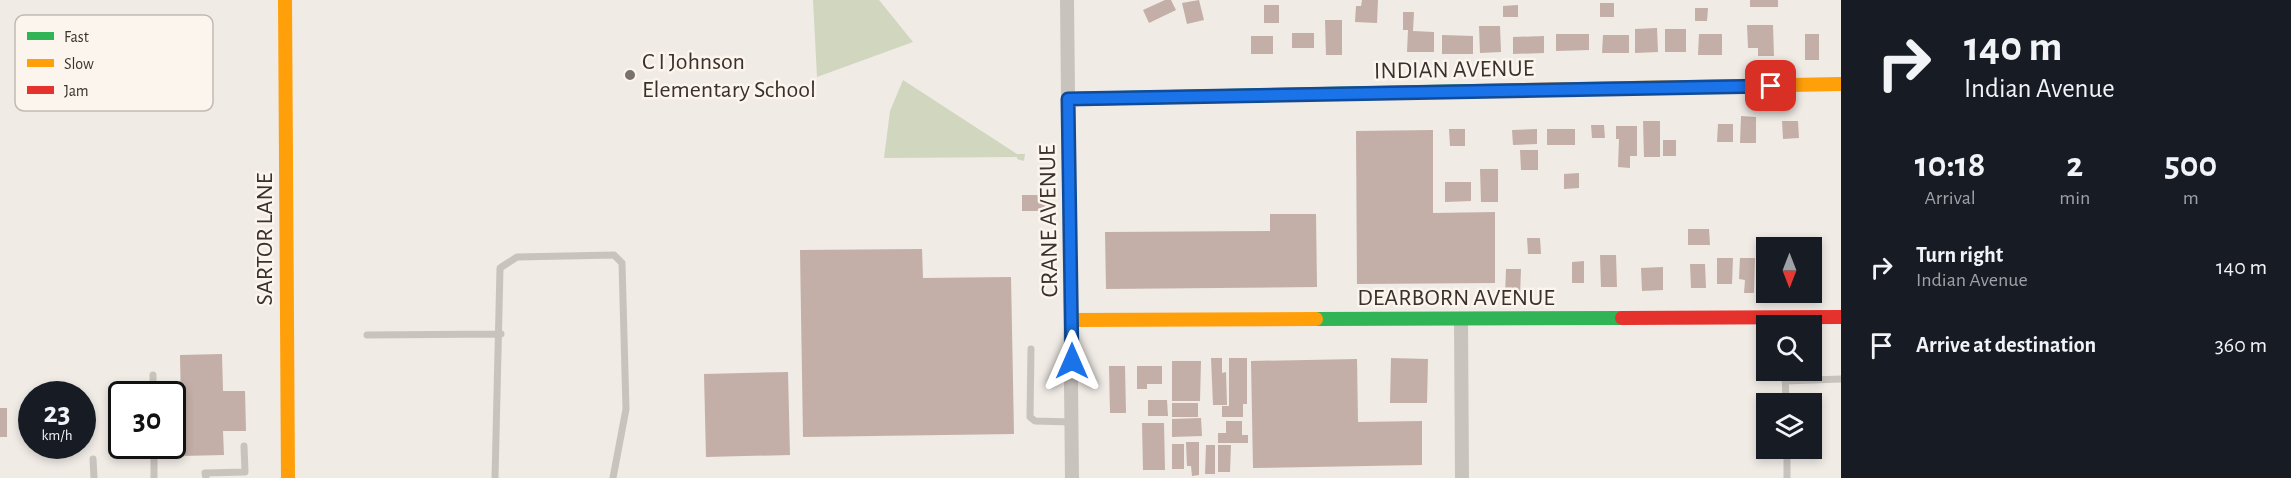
<!DOCTYPE html>
<html lang="en">
<head>
<meta charset="utf-8">
<style>
  body { margin:0; font-family:"Alegreya Sans",sans-serif; background:#242831; color:#f1f3f6; height:100vh; display:flex; flex-direction:column; font-size:22px; white-space:nowrap }
  * { box-sizing:border-box; margin:0 }
  p { font-size:20px; color:#9ea1a6 }
  .icon { flex:none; width:33px; height:33px; fill:none; stroke:currentColor; stroke-width:2; stroke-linecap:round; stroke-linejoin:round }
  .map { position:relative; flex:1; overflow:hidden }
  .panel { display:flex; flex-direction:column; background:#171b24; width:450px }
  .panel>* { flex:none }
  .banner { background:#171b24; color:#f1f3f6; overflow:hidden }
  .needle { width:39px; rotate:180deg }
  .buttons { position:absolute; left:1756px; top:237px; display:grid; gap:12px }
  .buttons a { display:grid; place-items:center; width:66px; height:66px; border-radius:0px; background:#171b24; box-shadow:0 3px 9px #0003; font-size:30px }
  .speed { position:absolute; left:18px; top:381px; display:flex; gap:12px; font-size:30px; font-weight:700; text-align:center }
  .speed>* { display:grid; place-content:center; width:78px; height:78px; border-radius:50%; background:#171b24; box-shadow:0 3px 9px #0003; line-height:1 }
  .speed small { font-size:15px; font-weight:400 }
  .speed .limit { border:3px solid #111; border-radius:9px; background:#fff; color:#111 }
  .pin { position:absolute; display:grid; place-items:center; width:51px; height:51px; color:#fff; margin:-26px; border-radius:12px; box-shadow:0 3px 9px #0006 }
  .me { position:absolute; width:66px; margin:-33px; rotate:0deg; stroke-linejoin:round; filter:drop-shadow(0 0 4px #0008) }
  .turn { display:flex; align-items:center; gap:21px; height:126px; padding:0 24px; font-size:27px }
  .turn .icon { width:78px; height:78px; stroke-width:2.5 }
  .turn b { display:block; font-size:42px; line-height:51px }
  .eta { display:flex; justify-content:space-evenly; align-items:center; height:102px; text-align:center }
  .eta b { font-size:36px; font-weight:700; line-height:42px }
  ul { padding:0; list-style:none }
  li { display:flex; align-items:center; gap:18px; height:78px; padding:0 24px }
  li div { flex:1 }
  li b { display:block; font-size:22px }
  li em { font-style:normal }
  main { display:flex; flex:1; min-height:0 }
  .map>svg:first-child { display:block }
  .green { fill:#d1d6bf }
  .building { fill:#c3afa7 }
  .lines { fill:none; stroke-linecap:round; stroke-linejoin:round }
  .lane { stroke:#c9c3be; stroke-width:7 }
  .street { stroke:#c9c3be; stroke-width:14 }
  .fast { stroke:#30b455; stroke-width:14 }
  .slow { stroke:#ff9f0a; stroke-width:14 }
  .jam { stroke:#e5322d; stroke-width:14 }
  .route-casing { stroke:#114b97; stroke-width:15 }
  .route { stroke:#1a73e8; stroke-width:10 }
  .poi-dot { fill:#7a716c; stroke:#fbf5ee; stroke-width:2 }
  .labels { text-anchor:middle; stroke-width:5; stroke-linejoin:round; paint-order:stroke }
  .poi-label { font-size:24px; fill:#3b302b; stroke:#fbf5ee; text-anchor:start }
  .street-label { font-size:24px; fill:#3b302b; stroke:#fbf5ee }
  .key { fill:#fbf5ee; stroke:#c1bab4; stroke-width:1.5 }
  .key-label { font-size:16px; fill:#3b302b }
</style>
</head>
<body>
<main>
<div class="map">
<svg width="1841" height="478" viewBox="0 0 1841 478">
  <rect width="100%" height="100%" fill="#f0ebe5"/>
  <!-- green -->
  <path class="green" d="M813 0H879L913 42 817 77Z
    M903 80 1017 154H1025L1024 161 1017 159V157L884 158 890 111Z"/>
  <!-- building -->
  <path class="building" d="M1165 0H1171L1176 10 1149 23 1143 10Z
    M1199 0 1204 20 1187 24 1182 3Z
    M1362 0H1378L1377 23 1355 22 1356 6H1361Z
    M1750 0H1778V7H1750Z
    M1600 3H1614V17H1600Z
    M1264 5H1279V23H1264Z
    M1518 5V17H1503V6Z
    M1695 8H1708L1707 21H1695Z
    M1403 12H1414L1413 31 1434 32V52H1407L1408 30H1403Z
    M1325 20H1342V55H1326Z
    M1747 25H1773L1774 56H1758V48H1748Z
    M1479 26H1500L1501 52 1480 53Z
    M1657 28 1658 52 1635 53V29Z
    M1665 29H1686V52H1665Z
    M1292 33H1314V48H1292Z
    M1556 34H1589V50L1556 51Z
    M1699 34H1722V55H1698Z
    M1805 34H1819V60H1805Z
    M1442 35 1473 36V54H1442Z
    M1603 35H1629V53H1602Z
    M1251 36H1273V54H1251Z
    M1544 36V53L1513 54V37Z
    M1741 116 1756 117V143H1740Z
    M1643 121H1660V157H1644Z
    M1782 121H1798L1799 138 1783 139Z
    M1718 124H1733V142H1717Z
    M1591 125H1604L1605 138H1592Z
    M1616 126H1637V156H1630V168L1618 167 1619 139H1616Z
    M1449 129H1465V146H1450Z
    M1537 129V144L1513 145 1512 130Z
    M1547 129H1575V145H1547Z
    M1433 130V213L1495 212V283L1357 284 1356 131Z
    M1663 140H1676V156H1663Z
    M1520 150H1538V170H1521Z
    M1480 169H1498V202H1481Z
    M1579 173V188L1564 189V174Z
    M1445 182H1471V201L1445 202Z
    M1022 195H1048V211H1022Z
    M1270 214H1316L1317 287 1106 289 1105 232 1270 231Z
    M1688 229H1709L1710 245H1688Z
    M1527 238H1540L1541 254H1528Z
    M1761 248H1767V282H1761Z
    M922 249 923 278 1011 277 1014 434 803 437 800 250Z
    M1600 255H1616L1617 287H1601Z
    M1717 258H1733L1732 284H1717Z
    M1740 258H1755L1754 293H1744L1745 280 1739 279Z
    M1584 261V283H1572V262Z
    M1690 264H1705L1706 288H1691Z
    M1663 267V290L1642 291 1641 268Z
    M1506 269H1521L1520 296H1505Z
    M222 354 223 391H245L246 431H223L224 455 182 456 180 355Z
    M1211 358H1222V373L1226 372 1227 405H1213Z
    M1229 358H1247V404H1243V417H1222V406H1229Z
    M1391 358 1428 359 1427 403H1390Z
    M1357 359 1358 422 1422 421V465L1253 468 1251 361Z
    M1172 361H1201L1200 401H1172Z
    M1109 366H1125L1126 413H1110Z
    M1137 366H1162V384H1147V389H1137Z
    M788 372 790 455 706 457 704 374Z
    M1148 400H1167L1168 416H1148Z
    M1172 403H1198V417H1172Z
    M0 408H7V437H0Z
    M1201 418 1202 436 1172 437V419Z
    M1226 421H1242V435H1248V443H1218V433H1226Z
    M1142 423H1164L1165 470H1143Z
    M1186 442H1199V475L1192 476 1191 466H1187Z
    M1172 444H1184V469H1172Z
    M1206 445H1215V474H1205Z
    M1218 445H1231L1230 472H1218Z"/>
  <g class="lines">
    <!-- lane -->
    <path class="lane" d="M367 335 501 334
      M1031 349 1030 417 1035 421 1072 422
      M1785 370 1786 404
      M153 375V394
      M1785 381 1841 379
      M154 446V478
      M1787 448V478
      M93 459 94 478
      M206 478 205 473 245 472 244 446
      M495 478 500 268 517 257 614 255 622 263 626 409 613 478"/>
    <!-- street -->
    <path class="street" d="M1067 0 1072 478
      M1461 319 1462 478"/>
    <!-- fast -->
    <path class="fast" d="M1068 99 1524 90
      M1316 319 1622 318"/>
    <!-- slow -->
    <path class="slow" d="M285 0 288 478
      M1524 90 1841 84
      M1072 320 1316 319"/>
    <!-- jam -->
    <path class="jam" d="M1622 318 1841 317"/>
  </g>
  <g class="lines">
    <!-- route casing -->
    <g class="route-casing">
      <path id="route" d="M1072 361 1068 99 1771 86"/>
    </g>
    <!-- route -->
    <use href="#route" class="route"/>
  </g>
  <!-- markers -->
  <circle class="poi-dot" cx="630" cy="75" r="6"/>
  <g class="labels">
    <!-- poi labels -->
    <g class="poi-label">
      <text x="642" y="69">C I Johnson<tspan x="642" dy="28">Elementary School</tspan></text>
    </g>
    <!-- street labels -->
    <g class="street-label">
      <text transform="translate(1454 69) rotate(-1)" y="8">INDIAN AVENUE</text>
      <text transform="translate(1048 221) rotate(-91)" y="8">CRANE AVENUE</text>
      <text transform="translate(264 239) rotate(-90)" y="8">SARTOR LANE</text>
      <text x="1456" y="305">DEARBORN AVENUE</text>
    </g>
  </g>
  <!-- legend -->
  <rect x="15" y="15" width="198" height="96" rx="9" class="key"/>
  <rect x="27" y="32" width="27" height="8" fill="#30b455"/>
  <rect x="27" y="59" width="27" height="8" fill="#ff9f0a"/>
  <rect x="27" y="86" width="27" height="8" fill="#e5322d"/>
  <g class="key-label">
    <text x="64" y="42">Fast</text>
    <text x="64" y="69">Slow</text>
    <text x="64" y="96">Jam</text>
  </g>
</svg>
<div class="buttons">
<a><svg class="needle" viewBox="-14 -14 28 28"><path d="M0-13l5 13h-10z" fill="#e53935"/><path d="M0 13l5-13h-10z" fill="#9ea1a6"/></svg></a>
<a><svg class="icon" aria-label="search" viewBox="0 0 24 24"><circle cx="10" cy="10" r="6"/><path d="M15 15l6 6"/></svg></a>
<a><svg class="icon" aria-label="layers" viewBox="0 0 24 24"><path d="M12 4l9 5-9 5-9-5zM3 14l9 5 9-5"/></svg></a>
</div>
<div class="speed"><div>23<small>km/h</small></div><div class="limit">30</div></div>
<div class="pin" style="left:1771px;top:86px;background:#d93025"><svg class="icon" aria-label="arrive" viewBox="0 0 24 24"><path d="M6 21V4h12l-3 4 3 4H6"/></svg></div>
<svg class="me" style="left:1072px;top:361px" viewBox="-20 -20 40 40"><path d="M0-17L14 15 0 8-14 15z" fill="#1a73e8" stroke="#fff" stroke-width="4"/></svg>
</div>
<section class="panel">
<div class="banner">
<div class="turn"><svg class="icon" aria-label="right" viewBox="0 0 24 24"><path d="M7 20v-9h11M14 6l5 5-5 5"/></svg><div><b>140 m</b>Indian Avenue</div></div>
</div>
<div class="eta">
<div><b>10:18</b><p>Arrival</p></div>
<div><b>2</b><p>min</p></div>
<div><b>500</b><p>m</p></div>
</div>
<ul>
<li><svg class="icon" aria-label="right" viewBox="0 0 24 24"><path d="M7 20v-9h11M14 6l5 5-5 5"/></svg><div><b>Turn right</b><p>Indian Avenue</p></div><em>140 m</em></li>
<li><svg class="icon" aria-label="arrive" viewBox="0 0 24 24"><path d="M6 21V4h12l-3 4 3 4H6"/></svg><div><b>Arrive at destination</b></div><em>360 m</em></li>
</ul>
</section>
</main>
</body>
</html>
